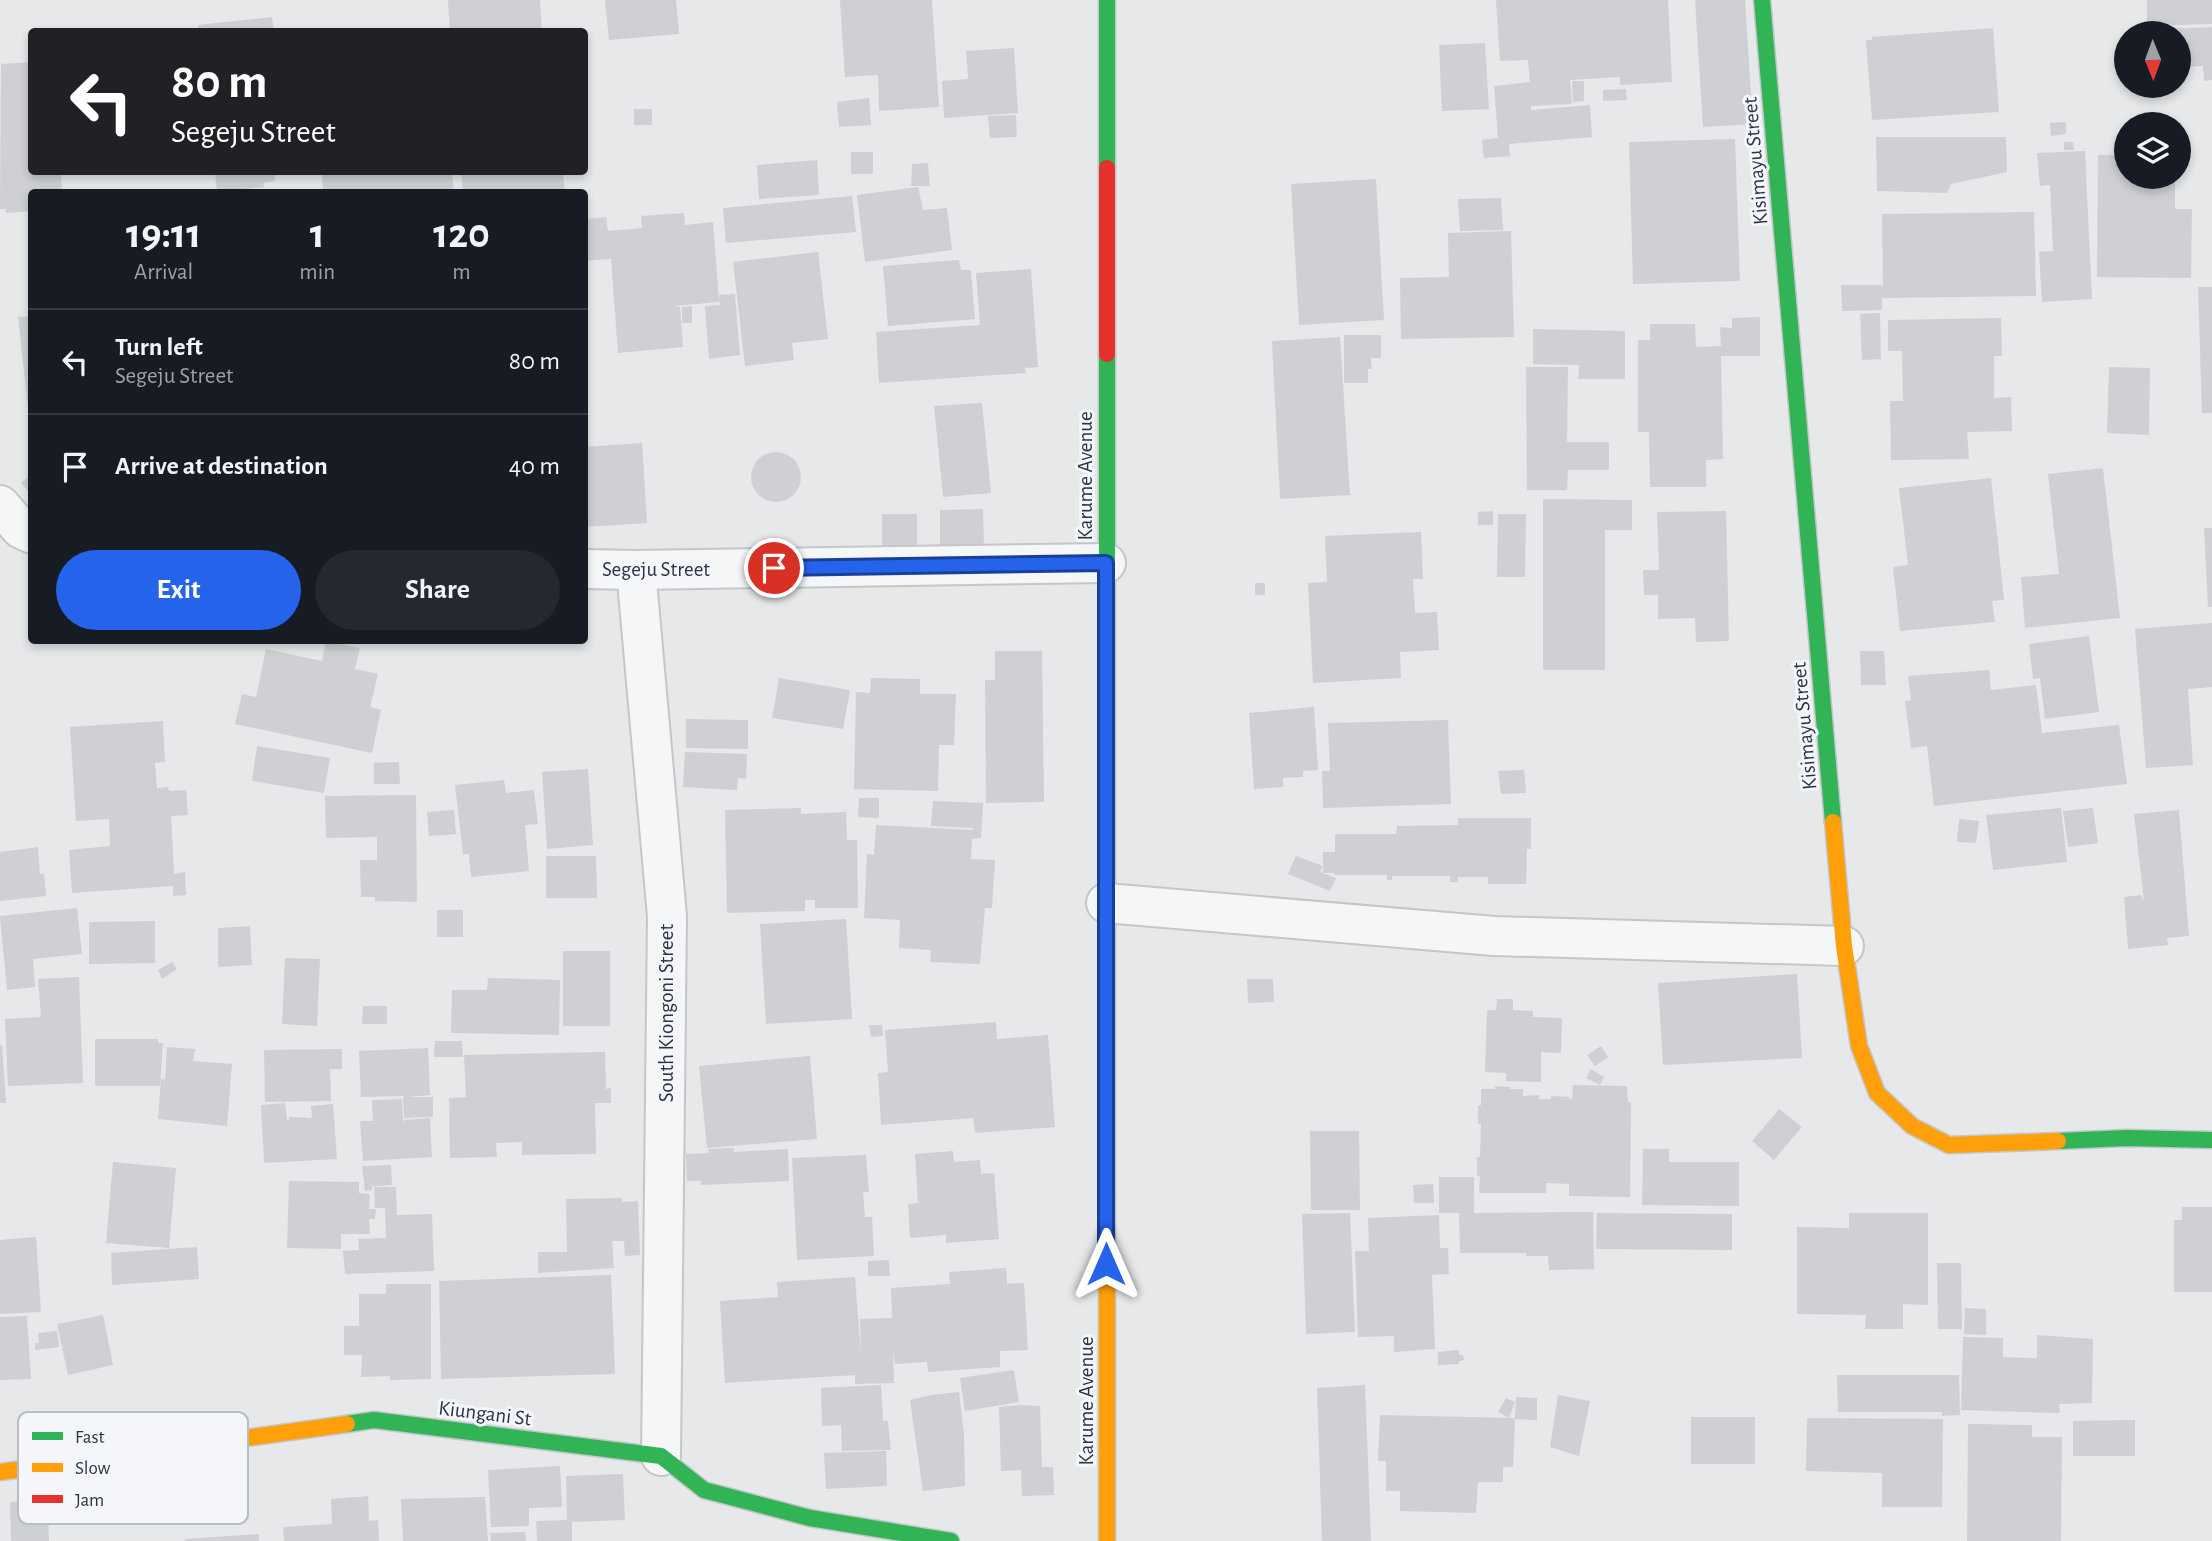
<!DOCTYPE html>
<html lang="en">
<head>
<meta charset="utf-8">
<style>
  body { margin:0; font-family:"Alegreya Sans",sans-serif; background:#242831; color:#f1f3f6; height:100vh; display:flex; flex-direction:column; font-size:26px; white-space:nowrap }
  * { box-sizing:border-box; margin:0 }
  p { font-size:23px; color:#9ea1a6 }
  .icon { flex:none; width:38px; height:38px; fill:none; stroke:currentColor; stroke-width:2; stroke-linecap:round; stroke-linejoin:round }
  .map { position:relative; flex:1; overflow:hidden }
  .details { position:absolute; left:28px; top:189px; width:560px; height:455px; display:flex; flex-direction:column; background:#171b24; border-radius:7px; box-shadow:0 4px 10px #0003 }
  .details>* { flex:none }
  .guide { position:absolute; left:28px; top:28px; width:560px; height:147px; border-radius:7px; box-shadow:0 4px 10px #0003; background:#202124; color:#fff; overflow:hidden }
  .needle { width:46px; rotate:179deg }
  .controls { position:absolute; left:2114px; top:21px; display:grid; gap:14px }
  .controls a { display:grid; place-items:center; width:77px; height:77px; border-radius:50%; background:#171b24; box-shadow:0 4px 10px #0003; font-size:35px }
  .pin { position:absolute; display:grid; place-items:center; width:60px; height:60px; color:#fff; margin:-30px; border:4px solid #fff; border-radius:50%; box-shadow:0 2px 7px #0007 }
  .me { position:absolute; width:77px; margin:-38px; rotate:0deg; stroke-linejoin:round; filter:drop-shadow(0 0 5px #0008) }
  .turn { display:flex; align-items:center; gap:24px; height:147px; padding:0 28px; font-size:32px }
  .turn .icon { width:91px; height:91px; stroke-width:2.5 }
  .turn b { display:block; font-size:49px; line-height:60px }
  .eta { display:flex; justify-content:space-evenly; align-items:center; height:119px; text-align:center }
  .eta b { font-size:42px; font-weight:700; line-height:49px }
  .primary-button { display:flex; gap:14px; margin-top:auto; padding:14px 28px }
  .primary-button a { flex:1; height:80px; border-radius:42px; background:#2563eb; color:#fff; font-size:28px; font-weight:700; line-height:80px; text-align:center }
  .primary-button a+a { background:#242831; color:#f1f3f6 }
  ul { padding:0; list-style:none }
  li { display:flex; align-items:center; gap:21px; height:105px; padding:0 28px; border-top:2px solid #363941 }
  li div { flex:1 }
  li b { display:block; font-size:26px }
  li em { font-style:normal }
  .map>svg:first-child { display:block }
  .building { fill:#ced0d3 }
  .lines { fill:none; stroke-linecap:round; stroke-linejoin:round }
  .street-casing { stroke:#c4c6c8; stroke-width:42 }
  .fast-casing { stroke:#c4c6c8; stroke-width:19 }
  .slow-casing { stroke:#c4c6c8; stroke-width:19 }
  .jam-casing { stroke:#c4c6c8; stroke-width:19 }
  .street { stroke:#f5f6f7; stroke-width:38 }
  .fast { stroke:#30b455; stroke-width:16 }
  .slow { stroke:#ff9f0a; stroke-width:16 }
  .jam { stroke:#e5322d; stroke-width:16 }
  .route-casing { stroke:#184099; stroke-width:18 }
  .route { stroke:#2563eb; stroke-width:12 }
  .labels { text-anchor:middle; stroke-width:6; stroke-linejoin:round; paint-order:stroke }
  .street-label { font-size:21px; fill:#2b3445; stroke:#f4f6f9 }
  .key { fill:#f4f6f9; stroke:#b8bcc3; stroke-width:2 }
  .key-label { font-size:19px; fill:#2b3445 }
</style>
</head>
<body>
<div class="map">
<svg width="2212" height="1541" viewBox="0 0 2212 1541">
  <rect width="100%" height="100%" fill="#e6e8ea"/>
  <!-- building -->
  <path class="building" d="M448 0H540L542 32H450Z
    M605 0H676L679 34 609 40Z
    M840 0H932L939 107 879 111 878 75 845 77Z
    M1496 0H1668L1672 82 1620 85V77L1570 80 1572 104 1531 106V110L1590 105 1592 137 1509 144 1510 156 1484 158 1482 140 1498 138 1494 86 1530 82 1528 60 1500 61Z
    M1695 0H1745L1753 124 1703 127Z
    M2147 0H2212V24L2147 26Z
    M272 17 274 32H199L198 25Z
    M2212 27V80L2204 81 2203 66 2179 67V33H2162V29Z
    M1993 28 1999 112 1872 120 1866 40H1872V37Z
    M1485 43 1489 109 1442 111 1439 45Z
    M1014 48 1018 113 944 118 942 81 968 79 966 51Z
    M32 62V172H61L62 192H32V211L6 213V209H0L1 64Z
    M1572 81H1584V101L1573 102Z
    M1626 89 1627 100 1603 101V90Z
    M869 98 871 125 839 127 837 102Z
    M634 109H652V125H634Z
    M1016 115 1017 137 990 138 988 116Z
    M2066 122V134L2051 136 2050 123Z
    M1876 137H2006L2007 172 1951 184 1947 193 1877 191Z
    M1735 139 1740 281 1633 284 1629 142Z
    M2064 142H2073L2074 150H2064Z
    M2085 151 2092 299 2042 302 2039 252 2053 251 2050 185 2040 186 2037 153Z
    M851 152H873V174H851Z
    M2098 155H2126V177H2175V209H2192L2191 278 2097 277Z
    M817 160 819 195 759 199 757 165Z
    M928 163 930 186H911L912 164Z
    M215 172H274L275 181 263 183 264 187 217 192Z
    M322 172H452L454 192H323Z
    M461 172H563L565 192H463Z
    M1376 179 1384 320 1299 325 1291 184Z
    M918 187 923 210 947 208 952 250 865 262 857 195Z
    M852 196 856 232 726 243 723 208Z
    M1501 198 1503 230 1460 231 1458 199Z
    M2034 212 2036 296 1882 298V310L1842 311 1841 285H1882L1883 293 1882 214Z
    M684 213 685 225 713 222 719 302 674 306 680 307 683 347 618 353 611 259 584 261V219L606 217 608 231 642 228 641 216Z
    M1511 231 1514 337 1401 339 1400 278 1449 277 1448 233Z
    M818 252 828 339 792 343 794 360 745 366 733 262Z
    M959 260 961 270H971L975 319 888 326 883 266Z
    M1031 269 1038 367 1025 368 1026 373 879 383 876 332 980 325 976 273Z
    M2198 287H2212V413H2202Z
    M735 294 740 355 709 359 705 306 719 305 720 309 719 295Z
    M692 306V323H682V307Z
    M1880 313 1881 359 1862 360 1860 314Z
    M32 316V426H30L18 317Z
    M1760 317V356H1721L1723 459 1706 460V487H1650L1649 432H1638V340H1650V324H1695L1696 347 1721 346 1720 327 1732 328V318Z
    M2001 318 2002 356H1994V398L2011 397 2012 431 1967 432 1969 459 1891 460 1890 401H1903L1902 351H1888V320Z
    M1533 329 1625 331V379H1578L1579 365 1533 364Z
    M1344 335H1381V358H1371L1372 369H1368V383H1344Z
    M1340 337 1350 495 1280 499 1272 341Z
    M1526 367H1568L1567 442H1609V470H1568L1567 490H1527Z
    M2109 367 2150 368 2149 435 2107 433Z
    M982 403 991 493 943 497 934 406Z
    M642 443 647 523 584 527V447Z
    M751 477a25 25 0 1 1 50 0a25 25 0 1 1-50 0Z
    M2103 468 2120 618 2025 628 2021 577 2059 574 2048 474Z
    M32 474V495L21 483Z
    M1991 478 2004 600 1992 601 1995 622 1900 631 1893 567 1908 565 1899 488Z
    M1543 499 1632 500V530H1605V670H1543Z
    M983 509 984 549H940V510Z
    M1493 511V525H1478V512Z
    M1726 511 1729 641 1696 642 1695 618 1658 619V595H1644L1643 570H1659L1657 512Z
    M882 514H917V549H882Z
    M1498 514H1526L1525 577H1497Z
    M2204 528H2212V607H2208Z
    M1421 532 1423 579H1413L1415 613 1437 612 1439 650 1400 652 1401 678 1313 683 1308 583 1327 582 1325 536Z
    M1255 583H1265V595H1255Z
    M2212 623V687L2188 689 2193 765 2146 768 2135 629Z
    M2089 636 2099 712 2045 719 2040 678 2033 679 2029 644Z
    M326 641 360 648 355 669 378 674 370 707 381 710 372 753 235 724 242 694 256 697 266 649 322 661Z
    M995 651H1042L1044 802 986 803 985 680H995Z
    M1860 651H1884L1886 685H1861Z
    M1989 670 1991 690 2036 685 2042 733 2119 725 2127 784 1934 806 1927 746 1911 748 1905 701 1911 700 1908 676Z
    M779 678 850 690 843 729 772 718Z
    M871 678 920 679V694H956L954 745H939L938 791 854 789 856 692 870 693Z
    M1314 707 1318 770 1303 771V777L1283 778V787L1254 789 1249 713Z
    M686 719 748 720V749L686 748Z
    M1448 720 1451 804 1323 808 1322 771H1330L1328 723Z
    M163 721 165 762 155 763 157 788 168 787 169 791 186 790 188 815 171 816 174 874 185 872 186 895 173 896V886L72 893 69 850 110 846 109 819 76 821 70 727Z
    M257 746 330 758 324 793 252 781Z
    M685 752 747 754 746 779 738 778 737 790 683 787Z
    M399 762 400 784H374V763Z
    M588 769 593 845 547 849 542 772Z
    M1524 770 1526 793 1501 794 1498 771Z
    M504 780 506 793 534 790 538 824 525 825 529 871 471 877 469 854H463L455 785Z
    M416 795 417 902 375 901V897H361L360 860H377V837L326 838 325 796Z
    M859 798H879V818L858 817Z
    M933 801 983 803 981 838 972 839 971 859 995 860 992 908H985L980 964 930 962 931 950 899 948 900 920 864 918 867 854 874 855 876 825 973 830V828L931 826Z
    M801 808V814L846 812 847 840H857L858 908H815V900H805V911L727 913 725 810Z
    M2061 808 2067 862 1993 870 1986 815Z
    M2093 808 2098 843 2068 847 2063 811Z
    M454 810 456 834 429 836 427 812Z
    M2179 810 2189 936 2167 938 2168 945 2128 949 2124 897 2141 895 2144 901 2134 814Z
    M1458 818H1531V849H1527L1526 884H1488V877H1458V882H1450V876H1392V880H1387V875H1334V873H1323V852H1335V834H1396L1397 826 1458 825Z
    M1959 819 1979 821 1976 843 1957 842Z
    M38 847 40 874H44L46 896 0 901V852Z
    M546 856H596L597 898H546Z
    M1296 856 1323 866 1320 872 1336 878 1330 891 1288 874Z
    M77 908 82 954 33 959 35 987 7 990 0 916Z
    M437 910H463V937H437Z
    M846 919 852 1019 766 1024 760 924Z
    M155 921V963L89 964V922Z
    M250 926 252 965 218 967V928Z
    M563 951H610V1026H563Z
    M285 958 320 959 317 1026 282 1024Z
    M172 962 177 969 162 979 158 970Z
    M1797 974 1802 1058 1663 1065 1658 983Z
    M79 977 83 1083 8 1086 5 1019 41 1017 38 979Z
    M488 978 560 980 559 1035 451 1033 452 990H487Z
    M1247 979H1273L1274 1002 1248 1003Z
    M1497 999H1513V1010L1533 1011V1017L1562 1018 1561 1053 1541 1052V1082L1506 1081V1073L1485 1072 1487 1010H1496Z
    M363 1006H387V1024H362Z
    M996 1022 997 1039 1048 1035 1055 1127 975 1133 973 1118 881 1125 878 1073 888 1072 885 1030Z
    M869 1025H882L883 1036 871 1037Z
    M95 1039H158V1043H163L160 1086H95Z
    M435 1041H462L463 1057H434Z
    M0 1045H2L6 1103H0Z
    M1601 1046 1608 1057 1595 1066 1587 1055Z
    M167 1047 195 1049 193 1061 232 1064 227 1126 158 1119 161 1079 165 1080Z
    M428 1048 430 1095 407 1097H433V1117L404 1118 403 1096 361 1097 359 1051Z
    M342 1049V1069H330L331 1101 265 1102 264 1050Z
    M605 1052 606 1089 611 1088V1103H595L596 1154 522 1155V1142L496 1143 497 1157 450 1158 449 1098 466 1097 464 1055Z
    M810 1056 817 1139 707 1148 699 1066Z
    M1591 1069 1604 1077 1600 1085 1586 1078Z
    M1573 1085 1627 1086 1628 1102H1631L1630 1197 1569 1196V1184L1546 1183V1193H1479L1480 1176H1477V1157H1480L1481 1124H1478V1106L1481 1105V1089H1495V1086L1510 1087V1089H1523V1096L1539 1095V1099H1551V1096L1570 1097 1569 1099H1572Z
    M402 1099 403 1124 404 1120 430 1118 432 1157 363 1161 360 1121H373L372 1100Z
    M285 1103 287 1120H289V1117L312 1118 311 1106 333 1104 337 1159 264 1163 261 1105Z
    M1779 1109 1802 1127 1774 1160 1752 1141Z
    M1310 1131H1359L1360 1210H1311Z
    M734 1148V1152L788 1149 789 1181 701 1185V1181H687L686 1154 709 1153 708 1149Z
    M1643 1149H1669V1162H1739V1206L1642 1205Z
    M953 1151 954 1162 980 1160 981 1174 994 1173 999 1239 946 1243V1235L910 1238 908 1204 918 1203 915 1154Z
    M866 1155 869 1192H863L865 1217H872L874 1256 797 1260 792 1158Z
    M113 1162 176 1168 169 1248 106 1243Z
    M391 1165 392 1185 367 1187H372V1190L365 1191 362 1166Z
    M1439 1177H1474V1213L1593 1212 1594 1269 1549 1270 1548 1256H1526V1253H1460L1459 1213H1439Z
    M289 1181 359 1182V1193L370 1194 369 1209H376L375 1219H369L370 1234H341V1249L287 1248Z
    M1433 1184 1434 1203H1414L1413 1185Z
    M374 1187H396L397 1215 432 1214 434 1271 345 1274 343 1251 359 1250 358 1239 386 1238 385 1208H375Z
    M622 1198V1202L638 1201 640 1255 625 1256 624 1241H612L614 1268 538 1273V1252H567L566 1199Z
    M2182 1207H2212V1292H2174V1220H2182Z
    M1350 1213 1355 1332 1306 1334 1302 1214Z
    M1597 1213 1732 1214V1250L1596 1249Z
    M1849 1213H1928V1305L1903 1304V1329H1865L1866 1315 1797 1314V1227L1849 1228Z
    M1439 1215 1440 1248H1448L1449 1274 1432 1275 1435 1349 1394 1352V1336L1358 1337 1355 1251H1369L1368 1218Z
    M36 1237 41 1312 0 1314V1240Z
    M197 1247 199 1279 112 1285 111 1253Z
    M889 1260 890 1276H868V1261Z
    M1937 1263H1961L1962 1329H1938Z
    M1006 1268 1007 1284 1024 1283 1028 1350 1000 1351V1367L928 1372 927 1362 895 1364 893 1350 894 1383 855 1384V1375L725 1383 720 1301 778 1297 777 1282 855 1277 861 1355 860 1319 892 1318 891 1288 950 1284 949 1272Z
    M611 1275 615 1374 441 1379 439 1281Z
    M386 1284H431V1379L390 1380V1376L361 1377 362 1355H344V1326H359V1294H386Z
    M1965 1308 1986 1309V1335L1964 1334Z
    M103 1315 113 1365 68 1375 57 1324Z
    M27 1316 31 1379 0 1380V1317Z
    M57 1331 59 1347 35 1350V1343H39L38 1333Z
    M2037 1335 2093 1339 2092 1403 2059 1404 2060 1413 1961 1410 1963 1337 2003 1338V1357L2037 1358Z
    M1459 1350V1355H1463L1464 1360 1459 1361V1364L1438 1365V1352Z
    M1014 1370 1019 1402 965 1411 960 1378Z
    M1837 1375H1959L1960 1415 1942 1416V1412H1838Z
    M881 1385 883 1421H888L891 1450 842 1451 841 1425 822 1426 821 1388Z
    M1365 1385 1371 1541H1322L1317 1388Z
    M959 1392 964 1434 965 1486 923 1491 910 1400 931 1395Z
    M1558 1395 1590 1401 1579 1456 1550 1447Z
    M1516 1397 1537 1398V1420L1515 1419Z
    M1506 1398 1515 1402 1509 1418 1498 1412Z
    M1020 1405 1040 1406 1042 1467H1053L1054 1495 1022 1496 1021 1470 1001 1471 999 1407Z
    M1380 1415 1515 1418 1513 1467H1503V1482H1478L1476 1513 1400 1511V1491H1386V1461H1378Z
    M1691 1417H1755V1464H1691Z
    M1807 1418 1943 1419 1942 1507H1882V1473L1806 1471Z
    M2135 1420V1456H2073V1421Z
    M1968 1424 2032 1425V1437H2062L2061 1541H1967Z
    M886 1451 887 1486 826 1489 824 1453Z
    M560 1466 562 1507 529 1508V1526L491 1527 488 1470Z
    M623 1474 625 1520 572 1522V1541H537L536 1521 567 1520 566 1476Z
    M368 1496 369 1521 378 1520 379 1541H284L283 1527 332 1524 331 1499Z
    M485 1497 488 1541H403L401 1499Z
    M48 1501 49 1541H11L10 1502Z
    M525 1532 526 1541H491L490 1533Z
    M259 1534V1541H185V1539Z"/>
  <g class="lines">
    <!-- street casing -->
    <g class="street-casing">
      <path id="street" d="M0 505 21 529 32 534
        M584 569 636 570 1106 563
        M636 570 667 916 661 1456
        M1106 903 1494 936 1844 946"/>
    </g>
    <!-- fast casing -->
    <g class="fast-casing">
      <path id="fast" d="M1107 0V168
        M1762 0 1833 822
        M1107 354V1194
        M2058 1141 2127 1138 2212 1140
        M347 1424 374 1420 661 1456 704 1490 810 1518 951 1541"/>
    </g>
    <!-- slow casing -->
    <g class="slow-casing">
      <path id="slow" d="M1833 822 1844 946 1859 1046 1877 1093 1912 1126 1949 1145 2058 1141
        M1107 1194V1541
        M0 1472 347 1424"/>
    </g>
    <!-- jam casing -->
    <g class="jam-casing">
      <path id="jam" d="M1107 168V354"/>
    </g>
    <!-- street -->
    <use href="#street" class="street"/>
    <!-- fast -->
    <use href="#fast" class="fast"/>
    <!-- slow -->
    <use href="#slow" class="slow"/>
    <!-- jam -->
    <use href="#jam" class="jam"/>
  </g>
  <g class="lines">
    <!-- route casing -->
    <g class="route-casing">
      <path id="route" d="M774 568 1106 563V1264"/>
    </g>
    <!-- route -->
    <use href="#route" class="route"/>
  </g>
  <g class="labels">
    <!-- street labels -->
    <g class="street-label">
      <text transform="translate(1755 161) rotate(-95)" y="7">Kisimayu Street</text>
      <text transform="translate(1085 476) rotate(-90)" y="7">Karume Avenue</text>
      <text x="656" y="576">Segeju Street</text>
      <text transform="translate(1804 726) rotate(-95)" y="7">Kisimayu Street</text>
      <text transform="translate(666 1013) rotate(-90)" y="7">South Kiongoni Street</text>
      <text transform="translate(1086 1401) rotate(-90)" y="7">Karume Avenue</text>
      <text transform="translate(485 1413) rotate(7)" y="7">Kiungani St</text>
    </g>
  </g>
  <!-- legend -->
  <rect x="18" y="1412" width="230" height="112" rx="10" class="key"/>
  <rect x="32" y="1432" width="31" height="8" fill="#30b455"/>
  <rect x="32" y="1463" width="31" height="9" fill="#ff9f0a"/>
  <rect x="32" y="1495" width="31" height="8" fill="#e5322d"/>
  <g class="key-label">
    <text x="75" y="1443">Fast</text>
    <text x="75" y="1474">Slow</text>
    <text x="75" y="1506">Jam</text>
  </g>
</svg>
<div class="controls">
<a><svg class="needle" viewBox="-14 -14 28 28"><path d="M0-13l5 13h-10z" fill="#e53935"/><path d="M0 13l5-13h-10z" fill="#9ea1a6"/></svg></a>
<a><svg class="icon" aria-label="layers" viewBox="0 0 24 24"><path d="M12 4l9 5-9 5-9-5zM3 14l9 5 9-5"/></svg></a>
</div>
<div class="pin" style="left:774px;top:568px;background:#d93025"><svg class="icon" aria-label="arrive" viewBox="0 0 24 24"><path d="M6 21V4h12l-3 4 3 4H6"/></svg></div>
<svg class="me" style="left:1106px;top:1264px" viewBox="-20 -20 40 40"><path d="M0-17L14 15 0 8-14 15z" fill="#2563eb" stroke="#fff" stroke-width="4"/></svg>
<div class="guide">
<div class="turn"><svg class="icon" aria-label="left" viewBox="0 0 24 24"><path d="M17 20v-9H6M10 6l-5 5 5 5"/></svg><div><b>80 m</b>Segeju Street</div></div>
</div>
<section class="details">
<div class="eta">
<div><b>19:11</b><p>Arrival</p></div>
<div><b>1</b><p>min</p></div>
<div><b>120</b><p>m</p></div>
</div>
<ul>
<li><svg class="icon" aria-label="left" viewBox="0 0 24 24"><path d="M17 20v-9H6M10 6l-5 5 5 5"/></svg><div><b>Turn left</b><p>Segeju Street</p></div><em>80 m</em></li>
<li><svg class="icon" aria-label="arrive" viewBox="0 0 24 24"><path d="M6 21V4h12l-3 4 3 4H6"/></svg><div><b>Arrive at destination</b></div><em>40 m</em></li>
</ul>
<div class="primary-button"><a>Exit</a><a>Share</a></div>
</section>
</div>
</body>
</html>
